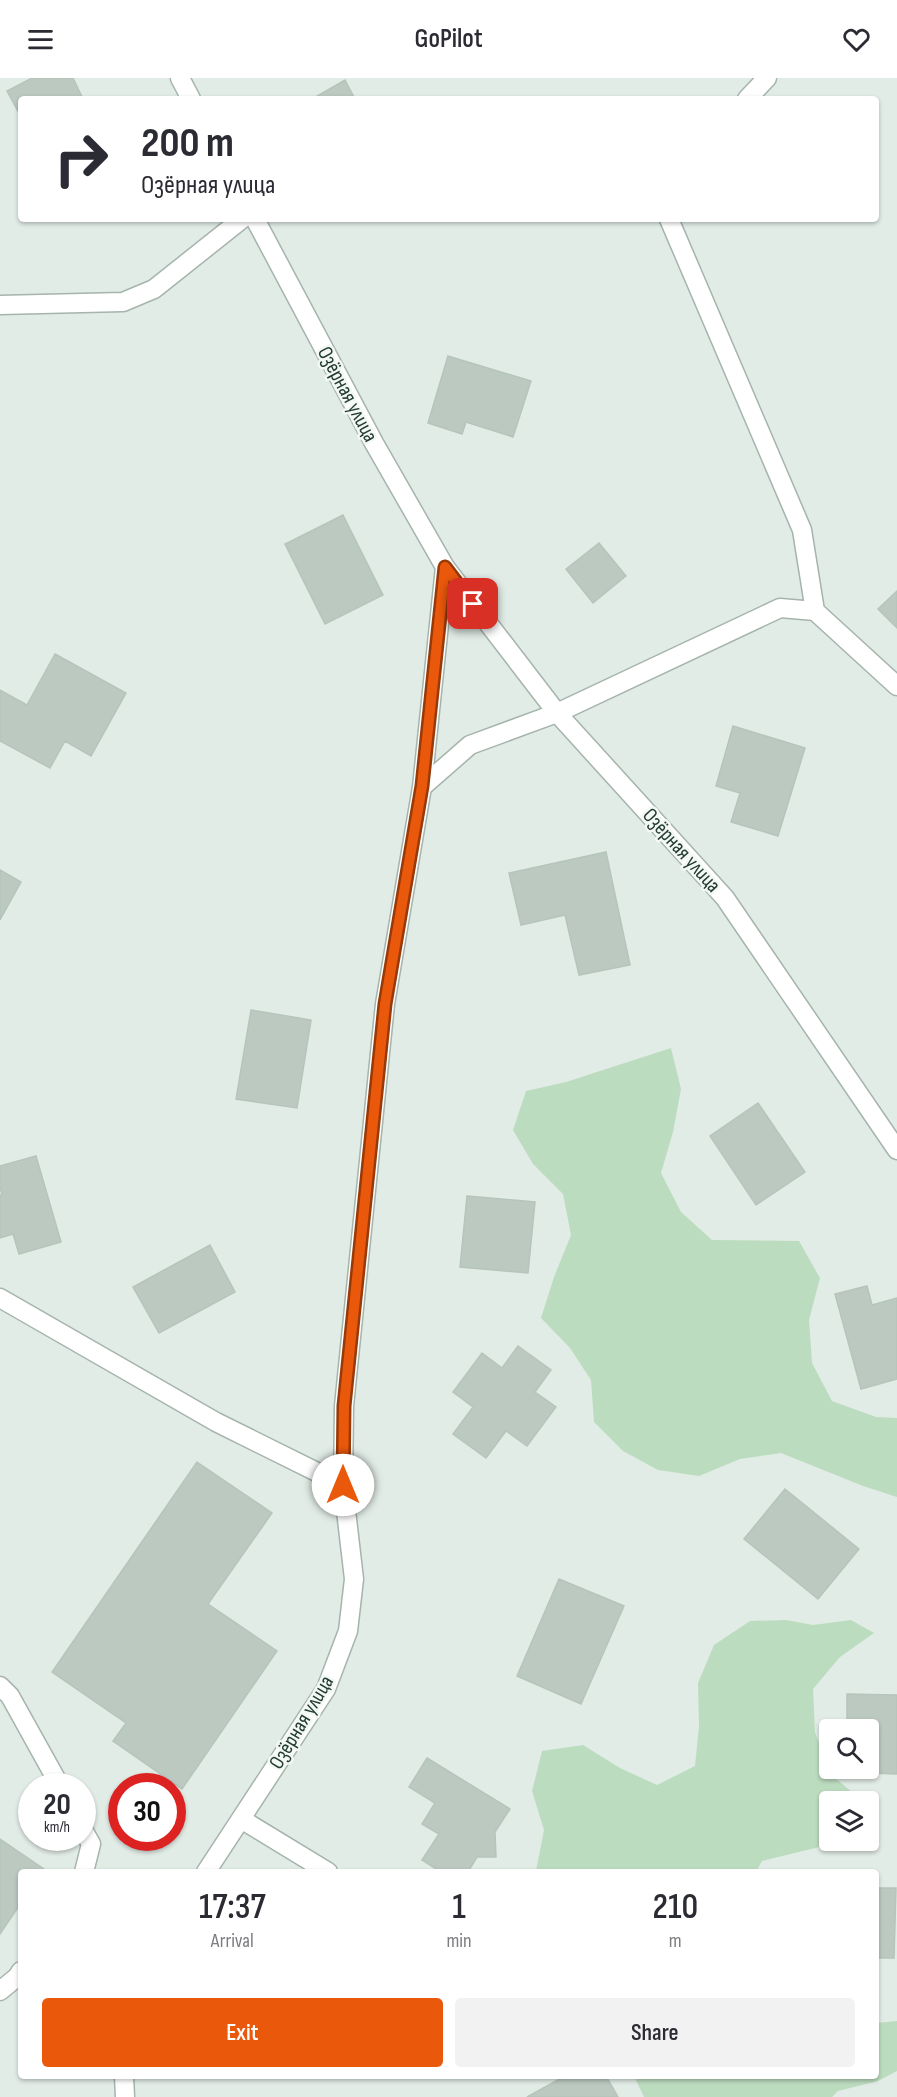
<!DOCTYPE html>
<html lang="en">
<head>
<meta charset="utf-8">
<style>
  body { margin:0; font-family:"Sofia Sans Condensed",sans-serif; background:#f2f2f3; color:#2b2b33; height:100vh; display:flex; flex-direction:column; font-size:22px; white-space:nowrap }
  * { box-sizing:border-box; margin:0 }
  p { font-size:20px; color:#7c7c81 }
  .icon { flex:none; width:33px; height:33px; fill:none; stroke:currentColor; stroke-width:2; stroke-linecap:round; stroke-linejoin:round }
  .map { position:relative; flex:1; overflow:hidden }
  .side { position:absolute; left:18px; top:1791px; width:861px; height:210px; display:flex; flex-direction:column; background:#fff; border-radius:6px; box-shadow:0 2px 4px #0004 }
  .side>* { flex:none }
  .top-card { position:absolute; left:18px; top:18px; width:861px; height:126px; border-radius:6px; box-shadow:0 2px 4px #0004; background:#fff; color:#2b2b33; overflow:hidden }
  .fabs { position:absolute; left:819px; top:1641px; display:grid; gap:12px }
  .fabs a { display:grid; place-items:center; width:60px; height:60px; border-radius:6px; background:#fff; box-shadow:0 2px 4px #0004; font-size:30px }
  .speed { position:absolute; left:18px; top:1695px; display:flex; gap:12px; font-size:30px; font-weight:700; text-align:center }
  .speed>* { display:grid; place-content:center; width:78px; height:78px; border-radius:50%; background:#fff; box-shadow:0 2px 4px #0004; line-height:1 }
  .speed small { font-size:15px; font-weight:400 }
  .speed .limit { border:9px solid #d22; background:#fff; color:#111 }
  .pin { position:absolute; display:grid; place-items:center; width:51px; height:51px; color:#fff; margin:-26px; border-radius:12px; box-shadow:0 3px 9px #0006 }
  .me { position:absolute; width:66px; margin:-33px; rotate:0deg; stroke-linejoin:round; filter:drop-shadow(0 0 4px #0008) }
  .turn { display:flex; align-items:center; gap:21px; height:126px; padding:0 24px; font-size:27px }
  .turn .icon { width:78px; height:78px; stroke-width:2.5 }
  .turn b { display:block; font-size:42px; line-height:51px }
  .eta { display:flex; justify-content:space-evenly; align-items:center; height:102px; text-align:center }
  .eta b { font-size:36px; font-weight:600; line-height:42px }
  .primary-button { display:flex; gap:12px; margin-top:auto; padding:12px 24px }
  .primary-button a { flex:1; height:69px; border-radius:6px; background:#ea580c; color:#fff; font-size:24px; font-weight:600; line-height:69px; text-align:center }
  .primary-button a+a { background:#f2f2f3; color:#2b2b33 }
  header { display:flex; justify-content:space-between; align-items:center; height:78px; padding:0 24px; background:#fff; font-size:27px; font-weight:600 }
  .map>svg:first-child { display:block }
  .green { fill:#bcdcbf }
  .building { fill:#bbc9c1; stroke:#b5c5bc; stroke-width:1.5 }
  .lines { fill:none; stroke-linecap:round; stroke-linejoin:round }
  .minor-casing { stroke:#a5b4ac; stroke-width:21 }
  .minor { stroke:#fff; stroke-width:18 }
  .route-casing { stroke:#983908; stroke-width:15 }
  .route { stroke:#ea580c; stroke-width:10 }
  .labels { text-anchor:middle; stroke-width:5; stroke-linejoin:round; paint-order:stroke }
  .street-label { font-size:21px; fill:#233c31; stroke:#f3f8f5 }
</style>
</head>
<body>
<header><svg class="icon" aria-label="menu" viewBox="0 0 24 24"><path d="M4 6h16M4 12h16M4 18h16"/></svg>GoPilot<svg class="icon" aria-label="heart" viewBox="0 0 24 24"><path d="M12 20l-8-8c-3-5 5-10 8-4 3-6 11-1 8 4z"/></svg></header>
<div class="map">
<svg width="897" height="2019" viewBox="0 0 897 2019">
  <rect width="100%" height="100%" fill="#e2ece6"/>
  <!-- green -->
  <path class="green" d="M671 970 681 1011 673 1054 661 1095 681 1134 712 1162 799 1163 820 1200 809 1242 812 1285 832 1323 876 1339 897 1340V1419L863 1408 781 1375 740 1381 699 1398 658 1392 623 1373 594 1344 591 1302 570 1270 541 1240 554 1199 571 1157 563 1116 533 1086 513 1052 526 1013 566 1004Z
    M786 1542 813 1547 851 1542 874 1555 840 1579 813 1611 815 1654 830 1696 863 1723 830 1724V1762L844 1763 762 1783 756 1794 536 1793 544 1752 532 1713 542 1673 583 1667 620 1690 657 1707 695 1688 699 1648 698 1605 714 1567 750 1543Z
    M897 1943V1993L878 2003 838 2013 832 2019H644L634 1998H876V1945Z"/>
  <!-- building -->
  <path class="building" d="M32 0H73L83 21H21V39L7 13Z
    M345 2 355 21H312Z
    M448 278 531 303 513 359 466 344 462 356 428 345Z
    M343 437 383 517 325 546 285 466Z
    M599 465 626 498 593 525 566 491Z
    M897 513V550L878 531Z
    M55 576 126 615 91 678 65 663 50 690 0 663V612L27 627Z
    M733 648 805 670 778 758 731 744 740 715 716 708Z
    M606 774 630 887 579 897 565 837 521 847 509 795Z
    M0 792 21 804 0 842Z
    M251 932 311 942 297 1030 236 1021Z
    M758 1025 805 1094 756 1127 710 1058Z
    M36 1078 61 1164 19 1176 13 1156 0 1160V1117H2L0 1109V1088Z
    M467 1118 535 1124 528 1195 460 1189Z
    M210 1167 235 1214 159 1255 133 1209Z
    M867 1208 872 1227 897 1220V1301L861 1311 835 1216Z
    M518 1268 551 1292 535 1314 556 1329 527 1368 506 1353 486 1380 453 1356 473 1329 453 1314 482 1275 502 1290Z
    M197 1384 272 1435 208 1526 277 1573 182 1711 113 1663 126 1645 52 1594Z
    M785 1411 859 1471 818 1521 744 1461Z
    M559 1501 624 1528 581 1626 517 1598Z
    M847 1616 897 1617V1696L869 1695 865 1690H868V1652H847Z
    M427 1680 510 1731 495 1754 496 1779H477L468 1794H441L422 1782 439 1756 422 1746 435 1725 409 1709Z
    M0 1761 44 1791 43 1794H21V1825L0 1856Z
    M876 1810H896L894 1880H876Z
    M565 1998H606L618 2019H527Z"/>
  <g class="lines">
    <!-- minor casing -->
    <g class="minor-casing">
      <path id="minor" d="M180 0 191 21
        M747 21 767 0
        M255 141 374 365 445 489 557 635 725 820 897 1072
        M669 141 802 452 815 533
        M0 227 123 224 154 211 242 141
        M422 709 470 667 557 635 780 530 815 533 897 608
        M0 1220 216 1344 343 1407
        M0 1608 10 1618 60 1708
        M241 1741 328 1794
        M82 1750 91 1766 84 1794
        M206 1794 326 1611 348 1553 354 1501 343 1407 344 1328 385 926 422 709 445 489
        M0 1913 17 1899 21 1893
        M124 1998 125 2019"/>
    </g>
    <!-- minor -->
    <use href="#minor" class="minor"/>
  </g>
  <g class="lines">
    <!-- route casing -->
    <g class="route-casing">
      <path id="route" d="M343 1407 344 1328 385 926 422 708 445 489 473 526"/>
    </g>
    <!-- route -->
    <use href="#route" class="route"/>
  </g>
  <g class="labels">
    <!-- street labels -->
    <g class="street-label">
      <text transform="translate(348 316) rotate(62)" y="7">Озёрная улица</text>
      <text transform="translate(682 772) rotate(48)" y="7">Озёрная улица</text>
      <text transform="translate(301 1644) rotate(-59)" y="7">Озёрная улица</text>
    </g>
  </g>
</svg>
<div class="fabs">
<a><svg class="icon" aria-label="search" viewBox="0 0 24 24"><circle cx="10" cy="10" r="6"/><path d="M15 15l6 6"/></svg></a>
<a><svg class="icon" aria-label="layers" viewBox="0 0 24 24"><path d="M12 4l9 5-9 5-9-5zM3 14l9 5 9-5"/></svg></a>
</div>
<div class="speed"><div>20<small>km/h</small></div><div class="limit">30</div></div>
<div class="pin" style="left:473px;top:526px;background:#d93025"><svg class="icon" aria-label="arrive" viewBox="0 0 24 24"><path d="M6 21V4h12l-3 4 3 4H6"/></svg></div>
<svg class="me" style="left:343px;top:1407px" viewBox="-20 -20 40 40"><circle r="19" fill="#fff"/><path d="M0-13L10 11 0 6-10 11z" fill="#ea580c"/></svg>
<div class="top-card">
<div class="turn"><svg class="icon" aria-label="right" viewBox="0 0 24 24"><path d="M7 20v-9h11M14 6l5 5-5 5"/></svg><div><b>200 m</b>Озёрная улица</div></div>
</div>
<section class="side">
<div class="eta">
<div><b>17:37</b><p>Arrival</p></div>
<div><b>1</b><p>min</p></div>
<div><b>210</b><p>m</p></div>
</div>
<div class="primary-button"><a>Exit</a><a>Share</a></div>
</section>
</div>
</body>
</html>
